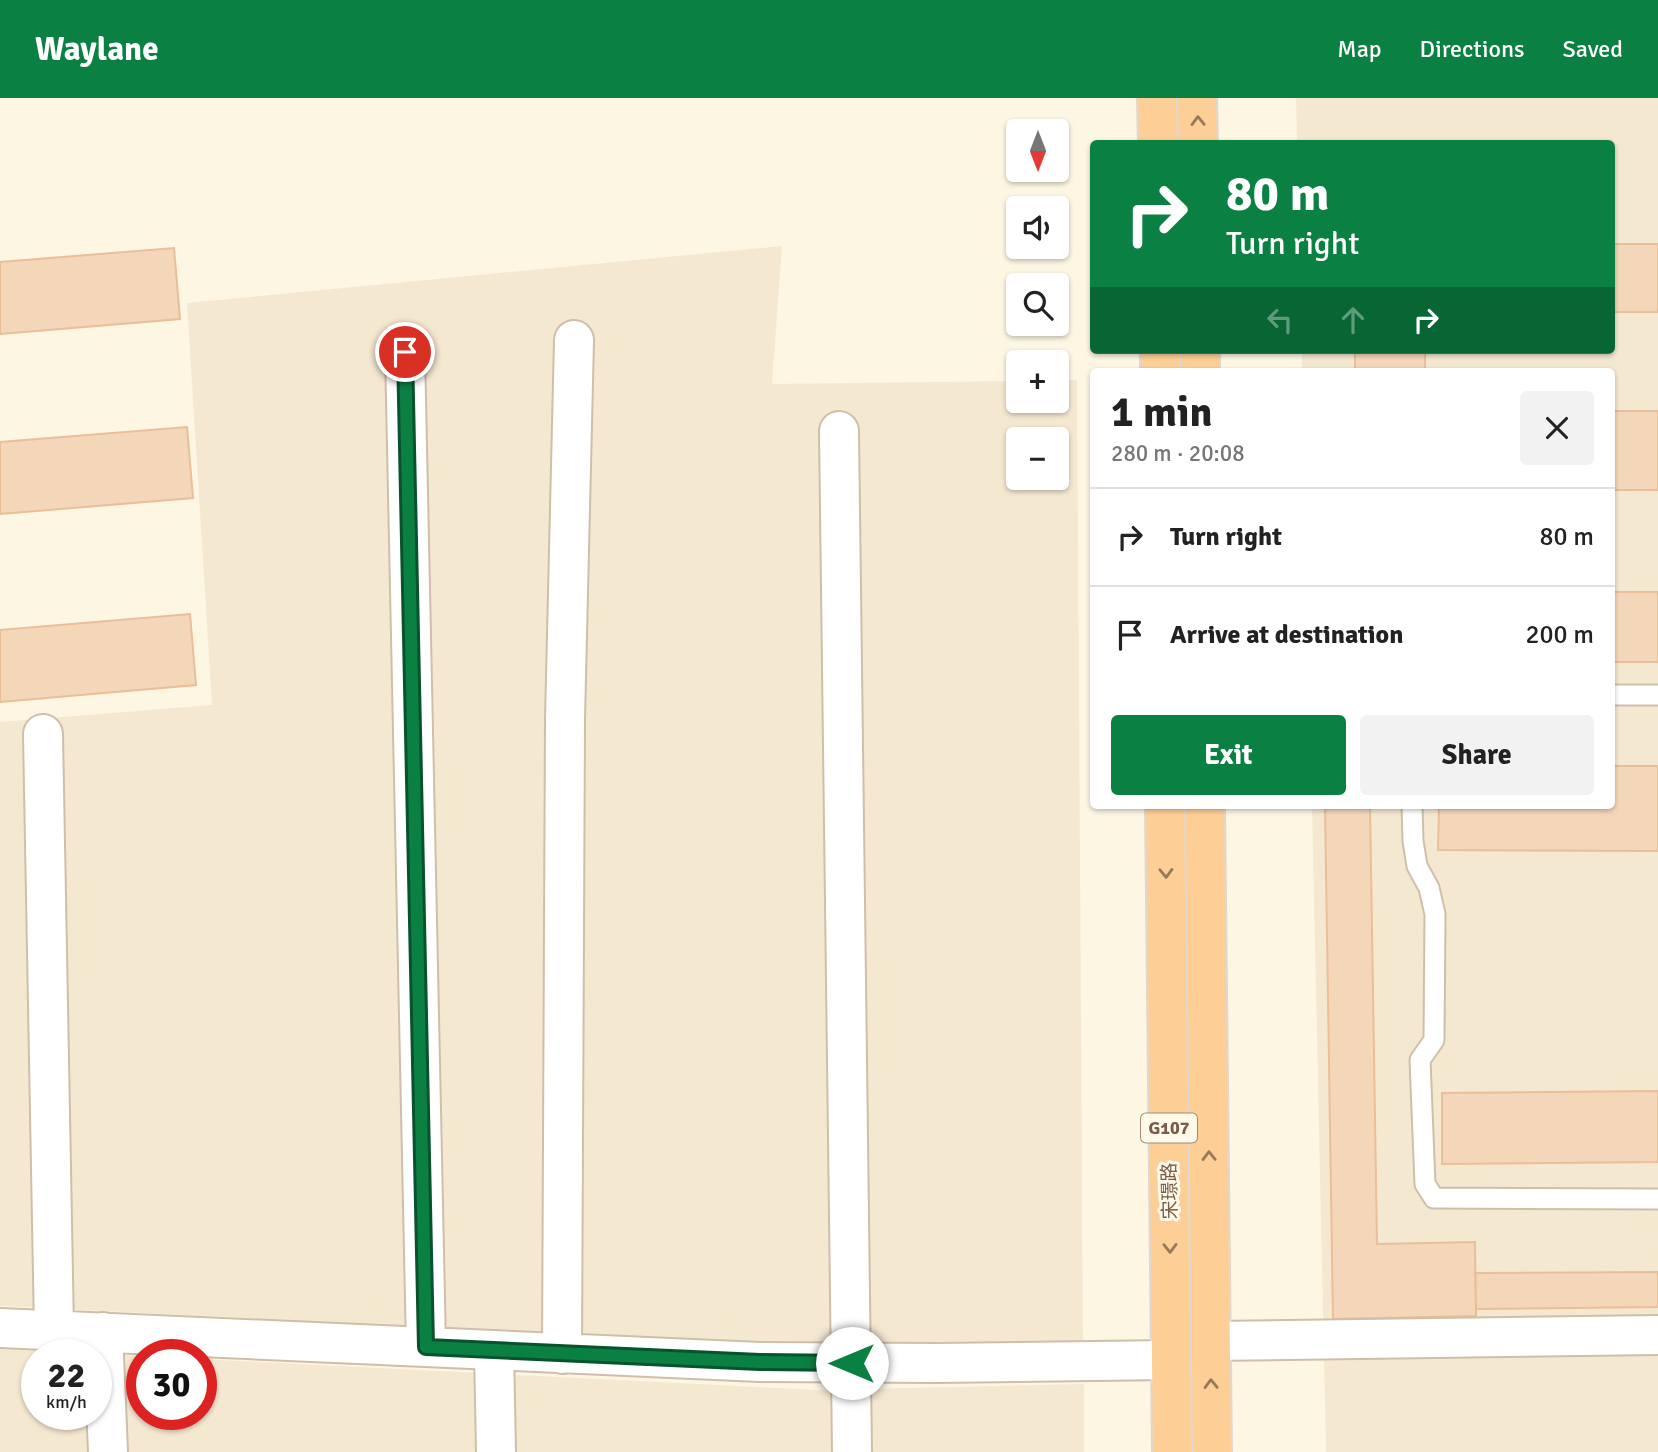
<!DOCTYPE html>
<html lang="en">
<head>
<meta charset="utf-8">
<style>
  body { margin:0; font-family:Signika,"Noto Sans SC",sans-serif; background:#f2f2f2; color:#222; height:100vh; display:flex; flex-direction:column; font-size:26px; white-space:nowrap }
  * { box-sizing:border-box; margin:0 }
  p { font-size:23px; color:#767676 }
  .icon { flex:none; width:38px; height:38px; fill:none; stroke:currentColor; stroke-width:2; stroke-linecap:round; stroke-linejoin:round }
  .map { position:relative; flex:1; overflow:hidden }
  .panel { position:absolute; left:1090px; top:270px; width:525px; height:441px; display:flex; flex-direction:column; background:#fff; border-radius:7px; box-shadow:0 2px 5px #0004 }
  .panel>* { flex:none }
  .top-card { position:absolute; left:1090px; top:42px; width:525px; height:214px; border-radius:7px; box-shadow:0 2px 5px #0004; background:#0b8043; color:#fff; overflow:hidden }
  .needle { width:46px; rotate:180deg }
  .controls { position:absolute; left:1006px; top:21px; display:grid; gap:14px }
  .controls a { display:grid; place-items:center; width:63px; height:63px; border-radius:7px; background:#fff; box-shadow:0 2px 5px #0004; font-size:35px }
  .speed { position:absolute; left:21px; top:1241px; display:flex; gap:14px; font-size:35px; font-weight:700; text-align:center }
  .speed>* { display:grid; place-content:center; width:91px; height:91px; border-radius:50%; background:#fff; box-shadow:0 2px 5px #0004; line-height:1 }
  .speed small { font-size:18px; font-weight:400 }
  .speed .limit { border:10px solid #d22; background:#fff; color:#111 }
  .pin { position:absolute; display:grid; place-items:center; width:60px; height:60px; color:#fff; margin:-30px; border:4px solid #fff; border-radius:50%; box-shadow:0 2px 7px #0007 }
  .me { position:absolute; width:77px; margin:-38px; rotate:270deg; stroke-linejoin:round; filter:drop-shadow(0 0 5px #0008) }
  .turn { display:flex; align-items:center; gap:24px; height:147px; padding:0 21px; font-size:32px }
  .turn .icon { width:91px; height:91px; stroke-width:2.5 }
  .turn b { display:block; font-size:49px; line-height:60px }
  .lanes { display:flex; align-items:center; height:66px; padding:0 21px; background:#0003; justify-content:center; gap:35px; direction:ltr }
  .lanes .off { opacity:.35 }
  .round { display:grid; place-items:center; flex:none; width:74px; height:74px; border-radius:7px; background:#f2f2f2 }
  .headline { display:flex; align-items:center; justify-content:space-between; height:119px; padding:0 21px }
  h1 { font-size:42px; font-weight:800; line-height:52px }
  .action { display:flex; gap:14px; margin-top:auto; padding:14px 21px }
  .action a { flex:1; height:80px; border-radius:7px; background:#0b8043; color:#fff; font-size:28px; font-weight:800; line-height:80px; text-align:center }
  .action a+a { background:#f2f2f2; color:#222 }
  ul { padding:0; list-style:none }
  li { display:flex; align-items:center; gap:21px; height:98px; padding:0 21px; border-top:2px solid #e0e0e0 }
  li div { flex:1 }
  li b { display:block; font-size:26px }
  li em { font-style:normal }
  header { display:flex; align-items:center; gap:42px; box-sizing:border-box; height:98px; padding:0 35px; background:#0b8043; color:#fff }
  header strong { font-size:33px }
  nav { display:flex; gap:38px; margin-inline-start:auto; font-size:24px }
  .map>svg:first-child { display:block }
  .residential { fill:#f5e8d1; fill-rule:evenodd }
  .building { fill:#f4d7b9; stroke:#e8bf98; stroke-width:2 }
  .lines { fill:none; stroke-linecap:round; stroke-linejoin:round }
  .service-casing { stroke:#cfbea9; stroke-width:23 }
  .minor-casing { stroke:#cfbea9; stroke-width:42 }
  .trunk-casing { stroke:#ded8d3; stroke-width:42 }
  .service { stroke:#fff; stroke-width:19 }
  .minor { stroke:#fff; stroke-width:38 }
  .trunk { stroke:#fdcf97; stroke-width:38 }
  .oneway { stroke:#987a5b }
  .route-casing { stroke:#07532c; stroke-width:18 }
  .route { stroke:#0b8043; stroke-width:12 }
  .labels { text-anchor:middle; stroke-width:6; stroke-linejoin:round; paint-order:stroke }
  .shield { fill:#fff9ea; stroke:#a08c78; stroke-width:2 }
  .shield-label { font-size:18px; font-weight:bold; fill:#775d47 }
  .street-label { font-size:19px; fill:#775d47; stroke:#fff9ea }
</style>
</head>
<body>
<header>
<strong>Waylane</strong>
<nav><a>Map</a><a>Directions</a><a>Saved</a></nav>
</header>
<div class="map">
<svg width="1658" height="1354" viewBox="0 0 1658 1354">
  <rect width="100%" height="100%" fill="#fdf6e3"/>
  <!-- residential -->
  <path class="residential" d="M1296 0H1658V1354H1326L1312 707H1612V273H1302V252H1612V46L1297 45Z
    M782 148 772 286 1018 283V303H1057V282H1077L1083 1246 791 1247 0 1208V624L212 607 187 205ZM1018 341H1057V380H1018Z
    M0 1251 142 1258V1316H201V1261L817 1292 1084 1286V1354H0ZM37 1256H96V1316H37Z"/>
  <!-- building -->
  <path class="building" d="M1612 146H1658V214H1612Z
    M174 150 180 221 0 236V164Z
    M1355 252H1425V273H1355Z
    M1612 313H1658V392H1612Z
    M187 329 193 400 0 416V344Z
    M1612 494H1658V564H1612Z
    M190 516 196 587 0 604V532Z
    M1612 668H1658V753L1438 752 1439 707H1612Z
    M1325 707H1370L1377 1146 1475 1144 1476 1218 1333 1221Z
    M1658 993V1064L1442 1066V995Z
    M1658 1174V1209L1476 1211 1475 1175Z"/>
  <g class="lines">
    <!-- service casing -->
    <g class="service-casing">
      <path id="service" d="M1612 597H1658
        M1412 707 1413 743 1417 768 1429 790 1435 816 1434 942 1420 962 1425 1086 1434 1100 1658 1101"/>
    </g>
    <!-- minor casing -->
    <g class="minor-casing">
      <path id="minor" d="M405 254 426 1249
        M839 333 852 1354
        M43 636 54 1232
        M0 1230 760 1264 936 1265 1171 1262
        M103 1234 108 1354
        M1211 1243 1658 1237
        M494 1252 496 1354
        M562 1256 565 621 574 242"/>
    </g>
    <!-- trunk casing -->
    <g class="trunk-casing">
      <path id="trunk" d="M1157 0 1158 46
        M1197 0 1198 46
        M1160 252V273
        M1200 252V273
        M1165 707 1172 1354
        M1205 707 1212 1354"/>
    </g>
    <!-- service -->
    <use href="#service" class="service"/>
    <!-- minor -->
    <use href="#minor" class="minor"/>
    <!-- trunk -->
    <use href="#trunk" class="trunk"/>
  </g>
  <!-- one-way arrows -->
  <defs><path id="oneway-chevron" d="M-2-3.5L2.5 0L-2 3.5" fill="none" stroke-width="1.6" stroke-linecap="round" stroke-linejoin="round" transform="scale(1.75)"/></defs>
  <g class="oneway">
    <use href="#oneway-chevron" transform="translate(1198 23) rotate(-91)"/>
    <use href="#oneway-chevron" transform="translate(1166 775) rotate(89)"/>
    <use href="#oneway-chevron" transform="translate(1209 1058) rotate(-91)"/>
    <use href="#oneway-chevron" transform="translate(1170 1150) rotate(89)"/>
    <use href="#oneway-chevron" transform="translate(1211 1286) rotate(-91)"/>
  </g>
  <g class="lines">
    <!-- route casing -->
    <g class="route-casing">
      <path id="route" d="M405 254 426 1249 760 1264 852 1265"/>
    </g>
    <!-- route -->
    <use href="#route" class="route"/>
  </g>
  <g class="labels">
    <!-- shield labels -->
    <rect class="shield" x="1141" y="1015.5" width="56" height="29" rx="5"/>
    <g class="shield-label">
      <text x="1169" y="1036">G107</text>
    </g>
    <!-- street labels -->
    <g class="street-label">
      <text transform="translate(1169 1093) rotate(-91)" y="7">宋璟路</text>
    </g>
  </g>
</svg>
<div class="controls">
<a><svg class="needle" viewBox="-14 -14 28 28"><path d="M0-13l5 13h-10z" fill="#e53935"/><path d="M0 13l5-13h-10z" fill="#767676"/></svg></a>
<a><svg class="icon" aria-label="sound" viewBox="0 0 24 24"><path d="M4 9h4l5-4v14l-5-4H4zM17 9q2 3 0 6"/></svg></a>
<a><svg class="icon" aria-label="search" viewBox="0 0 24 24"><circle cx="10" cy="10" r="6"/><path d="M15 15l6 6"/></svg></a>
<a>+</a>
<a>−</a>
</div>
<div class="speed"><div>22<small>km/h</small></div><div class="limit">30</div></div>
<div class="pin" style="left:405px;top:254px;background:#d93025"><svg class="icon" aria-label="arrive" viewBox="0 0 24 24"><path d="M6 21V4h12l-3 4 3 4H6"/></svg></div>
<svg class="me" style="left:852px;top:1265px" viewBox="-20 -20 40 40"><circle r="19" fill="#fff"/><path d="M0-13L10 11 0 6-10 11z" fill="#0b8043"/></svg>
<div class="top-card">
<div class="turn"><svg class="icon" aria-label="right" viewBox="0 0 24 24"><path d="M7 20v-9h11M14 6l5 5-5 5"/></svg><div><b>80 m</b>Turn right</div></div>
<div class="lanes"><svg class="icon off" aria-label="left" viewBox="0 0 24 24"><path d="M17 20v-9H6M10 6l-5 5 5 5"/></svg><svg class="icon off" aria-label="ahead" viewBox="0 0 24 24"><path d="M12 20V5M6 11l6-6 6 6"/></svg><svg class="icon" aria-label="right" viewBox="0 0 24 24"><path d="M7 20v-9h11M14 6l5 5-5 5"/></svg></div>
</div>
<section class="panel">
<div class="headline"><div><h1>1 min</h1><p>280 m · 20:08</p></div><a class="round"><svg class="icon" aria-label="close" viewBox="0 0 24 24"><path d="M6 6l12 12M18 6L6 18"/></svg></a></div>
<ul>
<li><svg class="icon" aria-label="right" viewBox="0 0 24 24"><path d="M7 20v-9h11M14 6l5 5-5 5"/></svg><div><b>Turn right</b></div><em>80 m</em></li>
<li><svg class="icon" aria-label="arrive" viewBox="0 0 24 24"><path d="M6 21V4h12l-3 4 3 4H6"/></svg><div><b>Arrive at destination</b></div><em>200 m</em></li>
</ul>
<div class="action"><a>Exit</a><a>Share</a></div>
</section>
</div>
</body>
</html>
